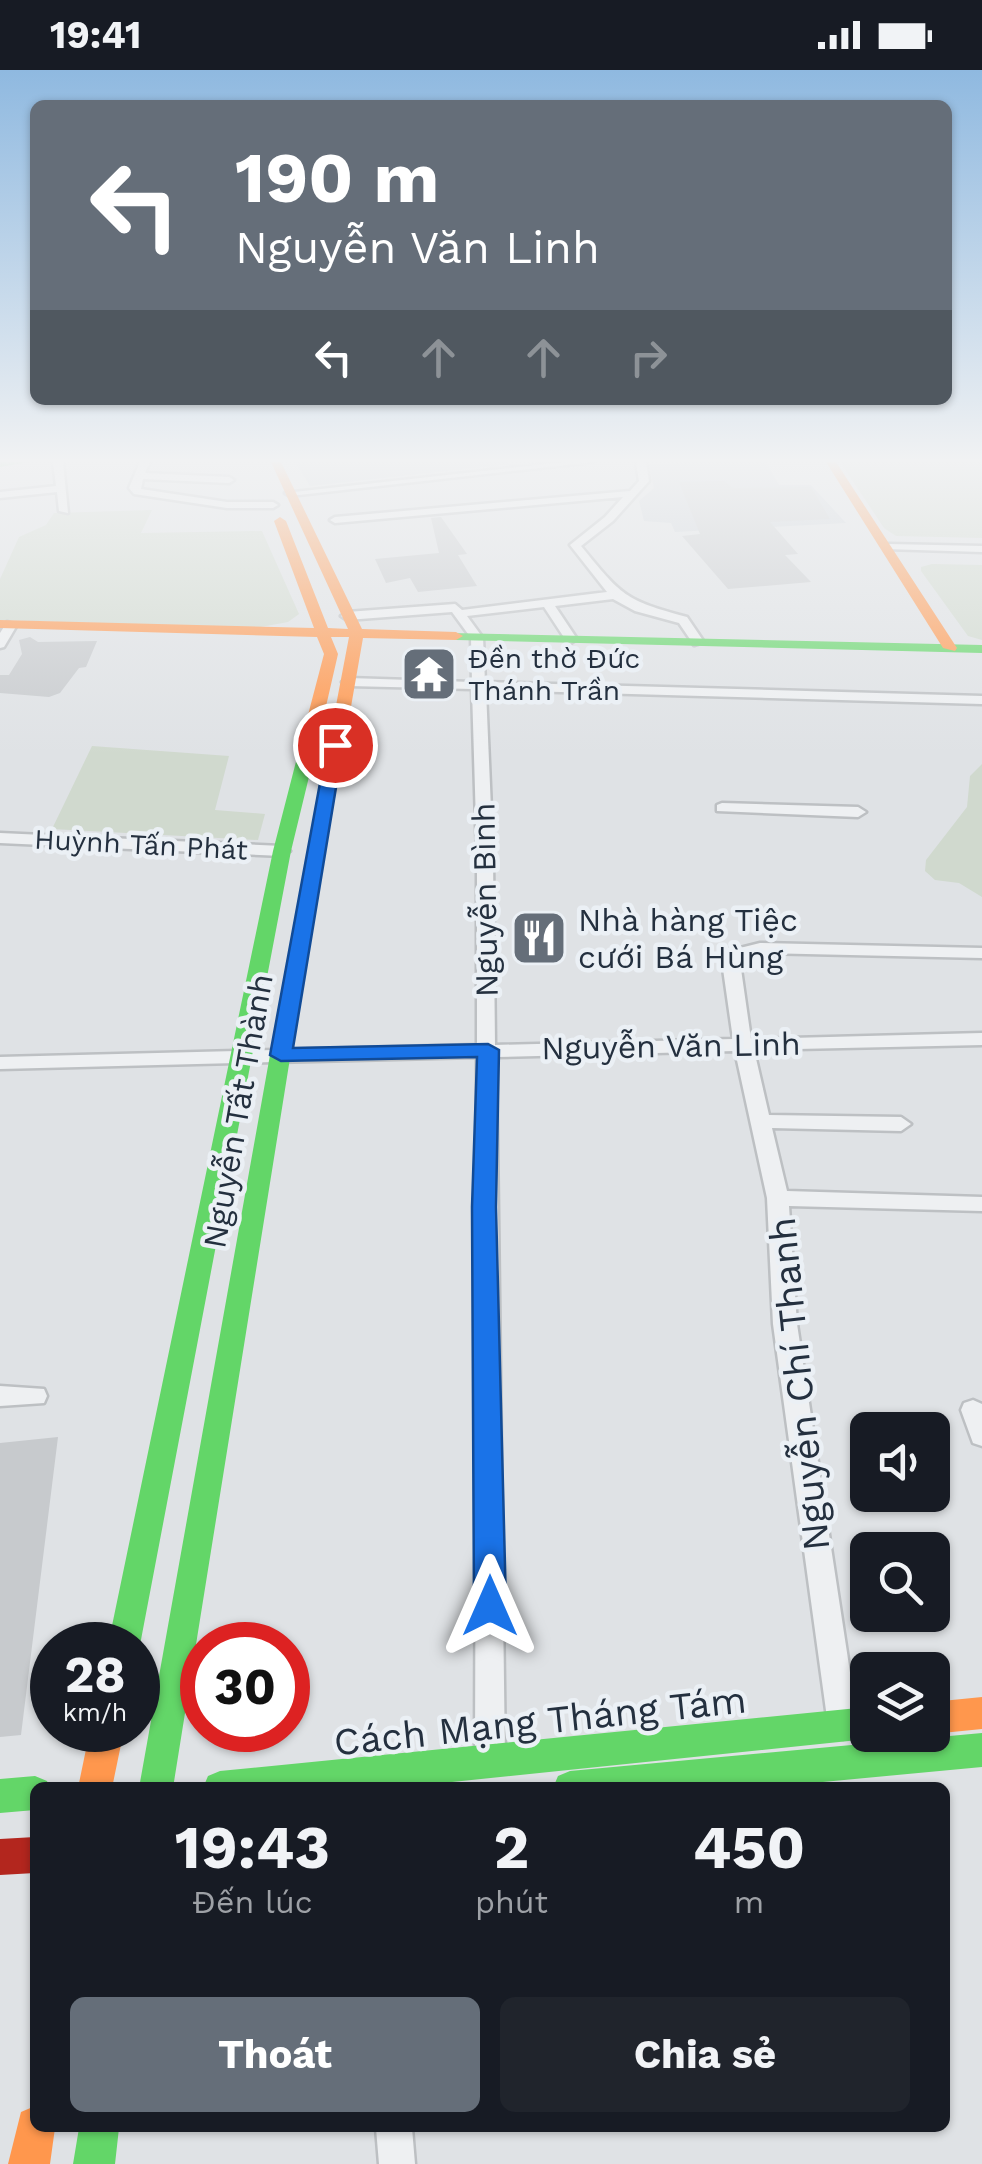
<!DOCTYPE html>
<html lang="vi">
<head>
<meta charset="utf-8">
<style>
  body { margin:0; font-family:"Work Sans",sans-serif; background:#20242c; color:#f1f3f6; height:100vh; display:flex; flex-direction:column; font-size:38px; white-space:nowrap }
  * { box-sizing:border-box; margin:0 }
  p { font-size:32px; color:#9ea1a6 }
  .icon { flex:none; width:55px; height:55px; fill:none; stroke:currentColor; stroke-width:2; stroke-linecap:round; stroke-linejoin:round }
  .map { position:relative; flex:1; overflow:hidden }
  .side { position:absolute; left:30px; top:1712px; width:920px; height:350px; display:flex; flex-direction:column; background:#171b24; border-radius:15px; box-shadow:0 2px 8px #0004 }
  .side>* { flex:none }
  .banner { position:absolute; left:30px; top:30px; width:922px; height:305px; border-radius:15px; box-shadow:0 2px 8px #0004; background:#656e79; color:#fff; overflow:hidden }
  .fabs { position:absolute; left:850px; top:1342px; display:grid; gap:20px }
  .fabs a { display:grid; place-items:center; width:100px; height:100px; border-radius:15px; background:#171b24; box-shadow:0 2px 8px #0004; font-size:50px }
  .speed { position:absolute; left:30px; top:1552px; display:flex; gap:20px; font-size:50px; font-weight:700; text-align:center }
  .speed>* { display:grid; place-content:center; width:130px; height:130px; border-radius:50%; background:#171b24; box-shadow:0 2px 8px #0004; line-height:1 }
  .speed small { font-size:25px; font-weight:400 }
  .speed .limit { border:15px solid #d22; background:#fff; color:#111 }
  .pin { position:absolute; display:grid; place-items:center; width:85px; height:85px; color:#fff; margin:-42px; border:5px solid #fff; border-radius:50%; box-shadow:0 2px 10px #0007 }
  .me { position:absolute; width:110px; margin:-55px; rotate:0deg; stroke-linejoin:round; filter:drop-shadow(0 0 8px #0008) }
  .turn { display:flex; align-items:center; gap:35px; height:210px; padding:0 40px; font-size:45px }
  .turn .icon { width:130px; height:130px; stroke-width:2.5 }
  .turn b { display:block; font-size:70px; line-height:85px }
  .lanes { display:flex; align-items:center; height:95px; padding:0 40px; background:#0003; justify-content:center; gap:50px; direction:ltr }
  .lanes .off { opacity:.35 }
  .eta { display:flex; justify-content:space-evenly; align-items:center; height:170px; text-align:center }
  .eta b { font-size:60px; font-weight:700; line-height:70px }
  .cta { display:flex; gap:20px; margin-top:auto; padding:20px 40px }
  .cta a { flex:1; height:115px; border-radius:15px; background:#656e79; color:#fff; font-size:40px; font-weight:700; line-height:115px; text-align:center }
  .cta a+a { background:#20242c; color:#f1f3f6 }
  .status { display:flex; justify-content:space-between; align-items:center; height:70px; padding:0 50px; background:#171b24; direction:ltr }
  .status svg { height:28px; fill:currentColor }
  .map>svg:first-child { display:block }
  .built { fill:#ccd2d9 }
  .green { fill:#d0d9ce }
  .building { fill:#c7cacd }
  .lines { fill:none; stroke-linecap:round; stroke-linejoin:round }
  .street-casing { stroke:#bdc0c3; stroke-width:5 }
  .street { fill:#eef0f2; fill-rule:evenodd }
  .fast { fill:#63d668; fill-rule:evenodd }
  .slow { fill:#ff974d; fill-rule:evenodd }
  .jam { fill:#b3261e; fill-rule:evenodd }
  .route { fill:#1a73e8; stroke:#114b97; stroke-width:2.5 }
  .labels { text-anchor:middle; stroke-width:9; stroke-linejoin:round; paint-order:stroke }
  .far-poi-label { font-size:28px; fill:#24303f; stroke:#ebf0f5; text-anchor:start }
  .far-street-label { font-size:28px; fill:#24303f; stroke:#ebf0f5 }
  .street-label { font-size:32px; fill:#24303f; stroke:#ebf0f5 }
  .poi-label { font-size:32px; fill:#24303f; stroke:#ebf0f5; text-anchor:start }
  .near-street-label { font-size:38px; fill:#24303f; stroke:#ebf0f5 }
</style>
</head>
<body>
<div class="status"><b>19:41</b><svg viewBox="0 0 49 12"><path d="M0 12V9h3v3zM5 12V6h3v6zM10 12V3h3v9zM15 12V0h3v12zM26 1h20v11H26zM47 4h2v5h-2z"/></svg></div>
<div class="map">
<svg width="982" height="2094" viewBox="0 0 982 2094">
  <rect width="100%" height="100%" fill="#dfe2e5"/>
  <!-- built -->
  <path class="built" d="M295 392H507L510 394 310 416Z
    M689 392H766L779 415H811L846 453 675 462 671 453 644 451 639 431 654 418 649 395Z"/>
  <!-- green -->
  <path class="green" d="M840 392H982V468L896 466 884 458Z
    M152 440 141 463 262 461 299 544 288 552 255 558 0 550V509L19 467 46 455 54 443Z
    M932 494 982 495V570L968 566 921 501V497Z
    M92 676 229 686 215 740 265 744 258 770 52 759Z
    M982 694V827L959 813 935 810 925 801 926 790 967 737 970 706Z"/>
  <!-- building -->
  <path class="building" d="M724 411 733 418 811 417 830 449 770 452 798 484 785 485 811 512 728 519 682 466 700 464 679 412Z
    M441 447 467 484 458 485 477 516 418 522 410 508 386 513 375 489 439 483 431 448Z
    M30 567 38 572 97 571 86 597 79 598 60 623 49 627 0 623V605H9L22 584 19 570Z
    M58 1367 21 1665 0 1667V1373Z"/>
  <g class="lines">
    <!-- street casing -->
    <g class="street-casing">
      <path id="street" d="M53 392H63L68 443 59 441 57 422 0 428V422L56 416Z
        M140 392H150L145 403 229 407 234 410 229 413 143 409 141 419 227 432H273L278 435 273 438H227L134 424 129 418Z
        M564 392H593L290 426 285 423Z
        M636 392H646L649 411 613 451 581 476C622 526 624 530 687 547L704 572 694 575 679 553 635 541 613 529 555 536 577 569 571 573 567 572 544 537 467 546 483 568 485 612 982 626V634L486 620 493 787 495 975 733 969 722 892 728 881 760 873 982 878V888L760 883 741 888 740 892 751 969 982 963V975L754 980 769 1045 901 1047 911 1054 901 1061 772 1058 787 1121 982 1127V1141L789 1136 797 1254 858 1655 853 1665 843 1669 833 1665 828 1655 773 1254 767 1128 735 981 496 987 505 1690 501 1701 490 1705 479 1701 475 1690 477 987 0 999V987L477 975V787L472 619 349 616 342 612 349 608 472 612 471 568 452 542 347 550 341 546 347 542 455 534 462 540 607 522 570 475 605 447 623 427 335 453 330 450 335 447 630 421 639 411Z
        M889 474 982 476V482L885 479V475Z
        M7 552 17 555 4 577 0 578V563Z
        M722 733 858 737 866 742 858 747 717 741V735Z
        M0 763 282 776 290 781 282 786 0 773Z
        M0 1316 44 1319 47 1326 44 1333 0 1336Z
        M973 1330 982 1334V1376L973 1373 961 1340 964 1333Z
        M376 2058H412L415 2094H379Z"/>
    </g>
    <!-- street -->
    <use href="#street" class="street"/>
    <!-- fast -->
    <path class="fast" d="M0 392H29L0 397Z
      M451 563 982 575V583L456 570 449 566Z
      M316 640 324 645 291 781 140 1575 138 1580V1575H108L273 781 308 645Z
      M285 951 295 957 173 1718H139L275 957Z
      M868 1637V1665H878L868 1669 394 1718H203L208 1706 220 1701Z
      M982 1663V1697L759 1718H553L558 1706 570 1701Z
      M35 1706 47 1711 50 1718H35V1740L0 1743V1709Z
      M79 2058H119L115 2094H73Z"/>
    <!-- slow -->
    <path class="slow" d="M271 392H281L362 559 456 562 463 566 456 570 363 568 295 957 285 963 275 957 349 567H331L338 584 324 645 316 650 308 645 324 584 317 567 0 558V550L314 558 274 451 280 447 286 451 328 558 348 559Z
      M826 392H836L957 578 955 581 943 578Z
      M982 1627V1659L932 1664V1632Z
      M90 1660H124L112 1718H78Z
      M35 2036V2058H55L50 2094H8L21 2042Z"/>
    <!-- jam -->
    <path class="jam" d="M35 1767V1803L0 1805V1769Z"/>
  </g>
  <!-- sky -->
  <linearGradient id="sky" x2="0" y2="1"><stop stop-color="#8fb9e0"/><stop offset="0.57" stop-color="#f1f2f3"/><stop offset="1" stop-color="#f1f2f3" stop-opacity="0"/></linearGradient>
  <rect width="982" height="685" fill="url(#sky)"/>
  <!-- route -->
  <path class="route" d="M335 670 343 675 293 978 488 974 499 980 496 1137 506 1536 501 1546 490 1551 479 1546 474 1536 472 1137 477 987 281 991 270 985 327 675Z"/>
  <!-- icons -->
  <defs>
    <g id="temple-square" transform="scale(2.875)"><rect x="-9" y="-9" width="18" height="18" rx="4" fill="#656e79" stroke="#ebf0f5"/><path d="M0-6L5-2H3V0L6.5 2.5H4V6H1.5V3h-3V6H-4V2.5H-6.5L-3 0V-2H-5Z" fill="#fff"/></g>
    <g id="restaurant-square" transform="scale(2.875)"><rect x="-9" y="-9" width="18" height="18" rx="4" fill="#656e79" stroke="#ebf0f5"/><path d="M-5-6h1v4h1v-4h1v4h1v-4h1v5L-1.5 .5V6h-2V.5L-5-1ZM5-6V6H3V1.5H1.5Q1.5-4 5-6Z" fill="#fff"/></g>
  </defs>
  <g fill-rule="evenodd">
    <use href="#temple-square" x="429" y="604"/>
    <use href="#restaurant-square" x="539" y="868"/>
  </g>
  <g class="labels">
    <!-- far-poi labels -->
    <g class="far-poi-label">
      <text x="468" y="598">Đền thờ Đức<tspan x="468" dy="32">Thánh Trần</tspan></text>
    </g>
    <!-- far-street labels -->
    <g class="far-street-label">
      <text transform="translate(141 774) rotate(3)" y="10">Huỳnh Tấn Phát</text>
    </g>
    <!-- street labels -->
    <g class="street-label">
      <text transform="translate(485 830) rotate(-91)" y="11">Nguyễn Bình</text>
      <text transform="translate(671 976) rotate(-1)" y="11">Nguyễn Văn Linh</text>
      <text transform="translate(238 1041) rotate(-80)" y="11">Nguyễn Tất Thành</text>
    </g>
    <!-- poi labels -->
    <g class="poi-label">
      <text x="578" y="861">Nhà hàng Tiệc<tspan x="578" dy="37">cưới Bá Hùng</tspan></text>
    </g>
    <!-- near-street labels -->
    <g class="near-street-label">
      <text transform="translate(799 1314) rotate(-96)" y="13">Nguyễn Chí Thanh</text>
      <text transform="translate(540 1651) rotate(-6)" y="13">Cách Mạng Tháng Tám</text>
    </g>
  </g>
</svg>
<div class="fabs">
<a><svg class="icon" aria-label="sound" viewBox="0 0 24 24"><path d="M4 9h4l5-4v14l-5-4H4zM17 9q2 3 0 6"/></svg></a>
<a><svg class="icon" aria-label="search" viewBox="0 0 24 24"><circle cx="10" cy="10" r="6"/><path d="M15 15l6 6"/></svg></a>
<a><svg class="icon" aria-label="layers" viewBox="0 0 24 24"><path d="M12 4l9 5-9 5-9-5zM3 14l9 5 9-5"/></svg></a>
</div>
<div class="speed"><div>28<small>km/h</small></div><div class="limit">30</div></div>
<div class="pin" style="left:335px;top:675px;background:#d93025"><svg class="icon" aria-label="arrive" viewBox="0 0 24 24"><path d="M6 21V4h12l-3 4 3 4H6"/></svg></div>
<svg class="me" style="left:490px;top:1536px" viewBox="-20 -20 40 40"><path d="M0-17L14 15 0 8-14 15z" fill="#1a73e8" stroke="#fff" stroke-width="4"/></svg>
<div class="banner">
<div class="turn"><svg class="icon" aria-label="left" viewBox="0 0 24 24"><path d="M17 20v-9H6M10 6l-5 5 5 5"/></svg><div><b>190 m</b>Nguyễn Văn Linh</div></div>
<div class="lanes"><svg class="icon" aria-label="left" viewBox="0 0 24 24"><path d="M17 20v-9H6M10 6l-5 5 5 5"/></svg><svg class="icon off" aria-label="ahead" viewBox="0 0 24 24"><path d="M12 20V5M6 11l6-6 6 6"/></svg><svg class="icon off" aria-label="ahead" viewBox="0 0 24 24"><path d="M12 20V5M6 11l6-6 6 6"/></svg><svg class="icon off" aria-label="right" viewBox="0 0 24 24"><path d="M7 20v-9h11M14 6l5 5-5 5"/></svg></div>
</div>
<section class="side">
<div class="eta">
<div><b>19:43</b><p>Đến lúc</p></div>
<div><b>2</b><p>phút</p></div>
<div><b>450</b><p>m</p></div>
</div>
<div class="cta"><a>Thoát</a><a>Chia sẻ</a></div>
</section>
</div>
</body>
</html>
